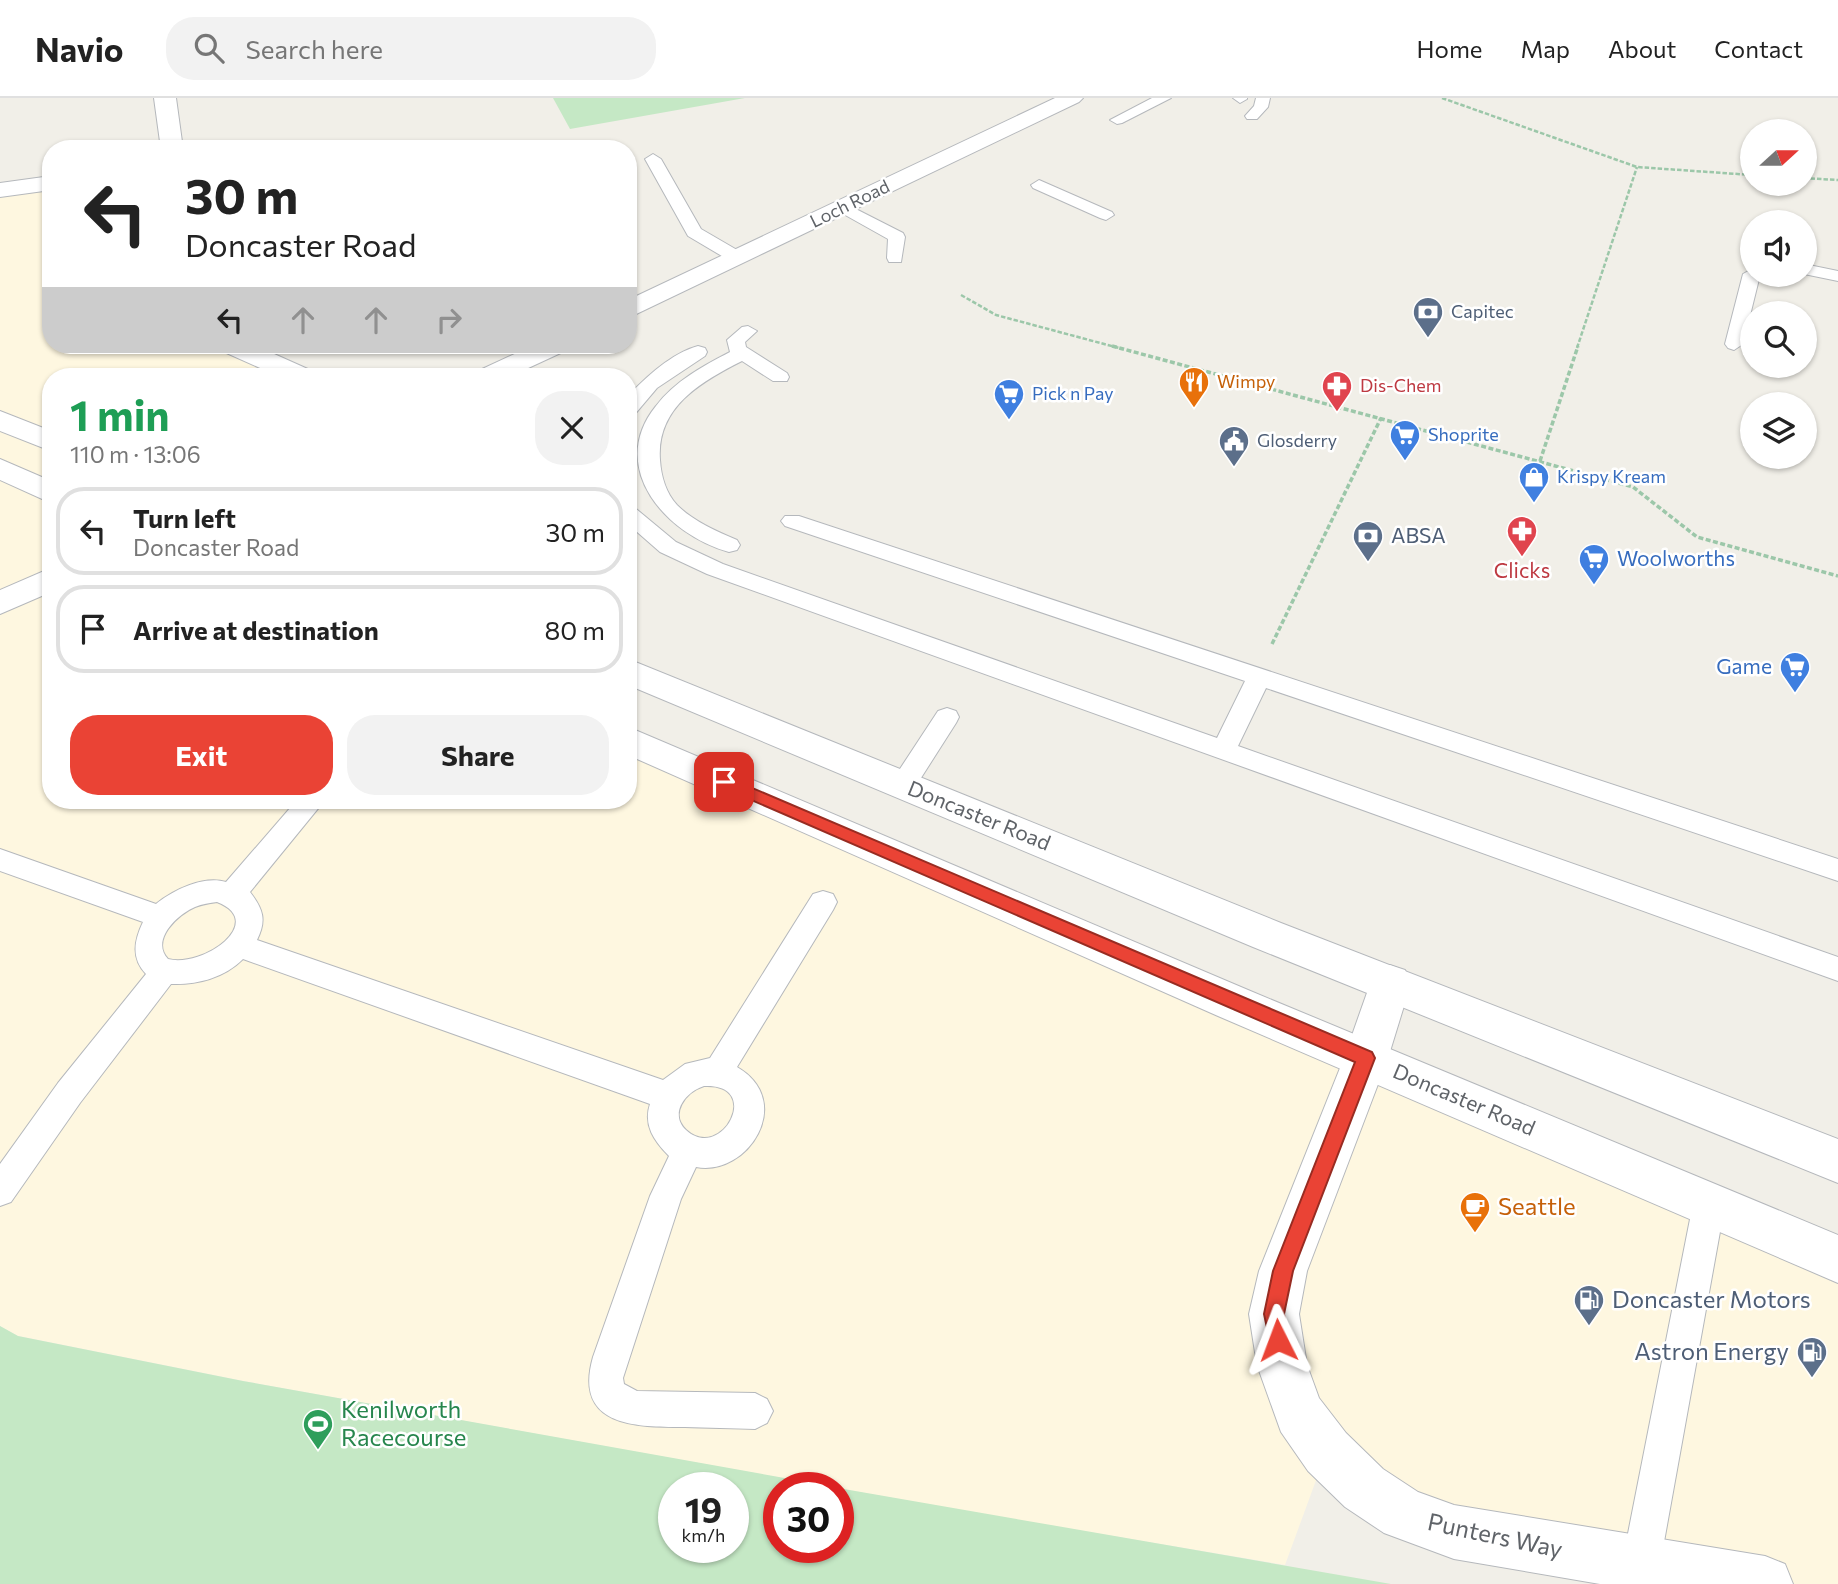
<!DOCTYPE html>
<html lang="en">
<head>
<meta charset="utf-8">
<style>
  body { margin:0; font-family:Commissioner,sans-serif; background:#f2f2f2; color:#222; height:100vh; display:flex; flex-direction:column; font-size:26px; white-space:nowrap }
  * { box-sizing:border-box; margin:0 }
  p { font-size:23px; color:#767676 }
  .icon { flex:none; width:38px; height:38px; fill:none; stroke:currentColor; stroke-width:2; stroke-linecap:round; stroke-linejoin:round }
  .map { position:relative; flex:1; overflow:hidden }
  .panel { position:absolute; left:42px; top:270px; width:595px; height:441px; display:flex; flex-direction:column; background:#fff; border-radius:28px; box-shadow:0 2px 5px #0004 }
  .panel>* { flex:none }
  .guide { position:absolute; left:42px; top:42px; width:595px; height:214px; border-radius:28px; box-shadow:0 2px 5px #0004; background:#fff; color:#222; overflow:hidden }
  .needle { width:46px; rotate:69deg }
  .fabs { position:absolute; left:1740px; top:21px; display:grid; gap:14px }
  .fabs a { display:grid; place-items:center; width:77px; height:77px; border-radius:50%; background:#fff; box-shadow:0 2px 5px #0004; font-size:35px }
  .speed { position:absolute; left:658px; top:1374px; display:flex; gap:14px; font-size:35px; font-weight:700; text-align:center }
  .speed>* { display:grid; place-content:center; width:91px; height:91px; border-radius:50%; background:#fff; box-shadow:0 2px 5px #0004; line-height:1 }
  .speed small { font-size:18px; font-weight:400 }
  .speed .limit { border:10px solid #d22; background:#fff; color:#111 }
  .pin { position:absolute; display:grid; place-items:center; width:60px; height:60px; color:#fff; margin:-30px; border-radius:14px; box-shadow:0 4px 10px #0006 }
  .me { position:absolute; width:77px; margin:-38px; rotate:357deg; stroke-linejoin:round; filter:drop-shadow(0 0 5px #0008) }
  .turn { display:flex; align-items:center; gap:24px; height:147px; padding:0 28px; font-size:32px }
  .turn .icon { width:91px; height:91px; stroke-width:2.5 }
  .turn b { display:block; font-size:49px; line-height:60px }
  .lanes { display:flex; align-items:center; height:66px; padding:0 28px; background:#0003; justify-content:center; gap:35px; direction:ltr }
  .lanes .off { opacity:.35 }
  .round { display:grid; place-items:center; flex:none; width:74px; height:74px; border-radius:28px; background:#f2f2f2 }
  .head { display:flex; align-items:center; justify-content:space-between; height:119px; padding:0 28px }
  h1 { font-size:42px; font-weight:700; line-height:52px; color:#1e9e55 }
  .primary-button { display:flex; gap:14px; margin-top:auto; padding:14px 28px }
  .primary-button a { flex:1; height:80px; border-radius:28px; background:#ea4335; color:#fff; font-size:28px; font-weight:700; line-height:80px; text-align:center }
  .primary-button a+a { background:#f2f2f2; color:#222 }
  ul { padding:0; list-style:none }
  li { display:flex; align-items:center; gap:21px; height:88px; margin:0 14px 10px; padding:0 14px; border:4px solid #e0e0e0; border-radius:28px }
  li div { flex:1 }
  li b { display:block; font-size:26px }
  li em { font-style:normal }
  header { display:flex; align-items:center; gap:42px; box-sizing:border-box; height:98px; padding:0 35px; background:#fff; border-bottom:2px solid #e0e0e0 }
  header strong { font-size:33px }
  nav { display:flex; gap:38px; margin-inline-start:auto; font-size:24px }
  .search { width:490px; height:63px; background:#f2f2f2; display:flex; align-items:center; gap:18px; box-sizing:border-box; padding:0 24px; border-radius:28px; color:#767676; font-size:26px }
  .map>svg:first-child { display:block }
  .commercial { fill:#fef7e0 }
  .green { fill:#c5e8c5; fill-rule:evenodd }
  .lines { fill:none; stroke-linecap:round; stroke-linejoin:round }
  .service-casing { stroke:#b5b8bc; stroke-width:2 }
  .minor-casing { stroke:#b5b8bc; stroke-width:2 }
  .tertiary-casing { stroke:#b5b8bc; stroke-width:2 }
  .path-far1 { stroke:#9cc7a9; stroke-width:2.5; stroke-dasharray:4.5 2; stroke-linecap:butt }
  .path { stroke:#9cc7a9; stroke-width:3.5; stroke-dasharray:5 2.5; stroke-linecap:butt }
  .service { fill:#fff; fill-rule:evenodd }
  .minor { fill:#fff; fill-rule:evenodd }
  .tertiary { fill:#fff; fill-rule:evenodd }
  .route { fill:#ea4335; stroke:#982c22; stroke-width:2 }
  .labels { text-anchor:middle; stroke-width:5; stroke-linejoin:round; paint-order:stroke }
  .far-street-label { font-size:18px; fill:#5f6368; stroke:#fff }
  .far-service-label { font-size:18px; fill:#4e5e75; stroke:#fff; text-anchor:start }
  .far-food-label { font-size:18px; fill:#c56008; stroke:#fff; text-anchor:start }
  .far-health-label { font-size:18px; fill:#be3a42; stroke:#fff; text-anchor:start }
  .far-shop-label { font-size:18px; fill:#366cbe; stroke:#fff; text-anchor:start }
  .service-label { font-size:21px; fill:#4e5e75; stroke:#fff; text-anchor:start }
  .shop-label { font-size:21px; fill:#366cbe; stroke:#fff; text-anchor:start }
  .health-label { font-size:21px; fill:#be3a42; stroke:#fff }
  .street-label { font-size:21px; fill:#5f6368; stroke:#fff }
  .near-food-label { font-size:24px; fill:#c56008; stroke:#fff; text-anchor:start }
  .near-service-label { font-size:24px; fill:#4e5e75; stroke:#fff; text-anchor:start }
  .near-leisure-label { font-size:24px; fill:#27864d; stroke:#fff; text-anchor:start }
  .near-street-label { font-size:24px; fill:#5f6368; stroke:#fff }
</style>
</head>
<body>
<header>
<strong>Navio</strong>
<div class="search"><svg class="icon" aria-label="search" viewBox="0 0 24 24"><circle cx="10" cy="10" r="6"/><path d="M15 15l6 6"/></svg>Search here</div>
<nav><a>Home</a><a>Map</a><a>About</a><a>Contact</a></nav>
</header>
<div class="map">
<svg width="1838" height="1486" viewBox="0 0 1838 1486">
  <rect width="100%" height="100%" fill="#f1efe8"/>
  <!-- commercial -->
  <path class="commercial" d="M51 85V247H232L300 278H51V702H628V642L1838 1161V1486H1765L1454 1434 1326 1355 1285 1467 976 1415 243 1283 18 1238 0 1228V92Z"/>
  <!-- green -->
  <path class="green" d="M553 0H745L570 31Z
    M0 1228 18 1238 243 1283 835 1389 779 1390V1449H838V1390L1391 1486H0ZM674 1390H733V1449H674Z"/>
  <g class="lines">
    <!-- service casing -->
    <g class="service-casing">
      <path id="service" d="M1152 0H1171L1122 25 1117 26 1110 22Z
        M1233 0H1247V1L1240 5Z
        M1256 0H1270L1268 9 1257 21H1247L1245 18 1254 8Z
        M653 56 661 61 701 131 744 156 746 160 744 164H732L688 138 645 61Z
        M1039 82 1112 114 1114 117 1106 122 1100 120 1033 90 1031 87Z
        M844 105 903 135 905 139 901 164H889L887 160 888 141 838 113 836 110 838 107Z
        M1804 166 1838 173V183L1804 176Z
        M1752 171V177H1760L1743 246 1734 252 1728 250 1725 246 1743 176Z
        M748 228 757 233 745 244 746 249 787 275 789 279 787 283H773L742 263C700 284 656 310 660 362 661 378 666 395 677 407 693 423 716 433 737 442L740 447 737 452 729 454C667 437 606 370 656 308 675 283 703 268 730 254L727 242 742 229Z
        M698 248 705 250 707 254 705 258 657 290 635 316 628 318V298C646 279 672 255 698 248Z
        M628 408 635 410 676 444 723 466 1217 640 1245 583 785 428 781 423 785 418H799L1838 761V783L1266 590 1238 648 1838 859V883L707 476 660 454 628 426Z
        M947 610 956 613 959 619 956 625 912 694 903 697 894 694 890 687 894 680 938 613Z
        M297 702H325L250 794C263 811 267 822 257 842L663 982 685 966 710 960 813 796 823 793 833 796 837 804 833 812 737 969C796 1003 748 1079 696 1069L681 1101 623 1280 624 1286 637 1293 755 1295 767 1301 773 1313 767 1325 755 1331C732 1330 708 1330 685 1329 636 1329 573 1329 593 1259L650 1098 669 1058C654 1043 643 1027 650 1006L243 861C224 880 197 887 171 886L80 1005 11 1104 0 1108V1066L58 985 146 876C131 860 134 843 143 824L0 773V751L156 806C173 792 204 777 226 784ZM217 804C268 824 203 870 168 861 150 842 178 816 195 809 202 806 210 805 217 804ZM704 988C764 985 722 1065 686 1032 669 1016 685 994 704 988Z
        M1709 1090 1720 1095 1725 1106 1660 1466 1654 1479 1641 1485 1628 1479 1622 1466 1693 1106 1698 1095Z"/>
    </g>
    <!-- minor casing -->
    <g class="minor-casing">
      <path id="minor" d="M154 0H176L183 51H161Z
        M1055 0H1083L1079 4 628 220V202Z
        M51 78V92L0 99V85Z
        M219 247H254L310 272 314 278H278L222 253Z
        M534 247H568L565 253 511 278H476L480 272Z
        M51 470V494L0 516V492Z
        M1390 867 1405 872 1411 885 1388 960 1307 1173 1299 1216 1307 1267 1319 1300 1346 1335 1383 1371 1418 1394 1454 1407 1765 1458 1785 1466 1793 1486H1600L1454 1461 1384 1435 1345 1409 1308 1373 1281 1334 1257 1267 1249 1216 1259 1173 1344 960 1375 872Z"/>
    </g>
    <!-- tertiary casing -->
    <g class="tertiary-casing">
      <path id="tertiary" d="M0 313 51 333V353L0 333Z
        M0 361 51 383V405L0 382Z
        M628 561 1281 825 1838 1041V1085L1253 849 628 587Z
        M628 629 1248 892 1838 1137V1185L1218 918 628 657Z"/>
    </g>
    <!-- path-far1 -->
    <path class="path-far1" d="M1442 0 1637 69 1752 77
      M1804 80 1838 82
      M961 197 996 217 1119 250
      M1577 250 1637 69"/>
    <!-- path -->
    <path class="path" d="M1112 248 1633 389 1697 439 1838 478
      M1540 363 1578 248
      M1272 546 1381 320"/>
    <!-- service -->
    <use href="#service" class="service"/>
    <!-- minor -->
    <use href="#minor" class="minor"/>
    <!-- tertiary -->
    <use href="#tertiary" class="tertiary"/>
  </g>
  <!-- route -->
  <path class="route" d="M724 678 1372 954 1375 960 1293 1173 1284 1216 1288 1242 1285 1249 1278 1252 1271 1249 1264 1216 1273 1173 1355 964 719 688 716 684 719 680Z"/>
  <!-- icons -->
  <defs>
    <g id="bank-pin" transform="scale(1.575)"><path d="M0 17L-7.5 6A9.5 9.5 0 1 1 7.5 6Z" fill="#5c6f8a" stroke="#fff"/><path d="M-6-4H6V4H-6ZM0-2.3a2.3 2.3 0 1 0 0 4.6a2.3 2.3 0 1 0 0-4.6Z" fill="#fff"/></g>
    <g id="restaurant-pin" transform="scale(1.575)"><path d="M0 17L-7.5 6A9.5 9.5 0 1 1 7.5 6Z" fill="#e8710a" stroke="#fff"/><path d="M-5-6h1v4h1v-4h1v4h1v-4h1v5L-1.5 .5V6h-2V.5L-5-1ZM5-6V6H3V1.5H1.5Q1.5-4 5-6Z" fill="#fff"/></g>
    <g id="pharmacy-pin" transform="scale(1.575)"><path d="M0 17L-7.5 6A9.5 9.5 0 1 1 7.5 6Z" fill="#e0444e" stroke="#fff"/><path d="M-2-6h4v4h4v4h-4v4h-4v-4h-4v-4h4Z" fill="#fff"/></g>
    <g id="supermarket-pin" transform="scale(1.575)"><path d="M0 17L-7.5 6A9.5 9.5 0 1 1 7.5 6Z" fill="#3f7fe0" stroke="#fff"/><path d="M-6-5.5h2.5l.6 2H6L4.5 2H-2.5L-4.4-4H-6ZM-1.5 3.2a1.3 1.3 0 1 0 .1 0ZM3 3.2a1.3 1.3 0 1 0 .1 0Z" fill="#fff"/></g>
    <g id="civic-pin" transform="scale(1.575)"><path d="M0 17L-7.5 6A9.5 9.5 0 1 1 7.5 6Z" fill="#5c6f8a" stroke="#fff"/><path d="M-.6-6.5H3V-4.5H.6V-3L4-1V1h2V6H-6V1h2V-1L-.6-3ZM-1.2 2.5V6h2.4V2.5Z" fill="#fff"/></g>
    <g id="shop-pin" transform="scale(1.575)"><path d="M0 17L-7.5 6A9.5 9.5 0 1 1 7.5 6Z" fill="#3f7fe0" stroke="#fff"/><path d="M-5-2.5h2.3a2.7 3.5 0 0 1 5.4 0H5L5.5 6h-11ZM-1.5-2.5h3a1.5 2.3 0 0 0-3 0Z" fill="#fff"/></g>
    <g id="cafe-pin" transform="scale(1.575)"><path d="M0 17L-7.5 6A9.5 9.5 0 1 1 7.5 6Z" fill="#e8710a" stroke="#fff"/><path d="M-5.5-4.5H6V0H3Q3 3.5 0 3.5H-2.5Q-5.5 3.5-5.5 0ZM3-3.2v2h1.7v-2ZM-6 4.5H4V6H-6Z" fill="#fff"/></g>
    <g id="fuel-pin" transform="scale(1.575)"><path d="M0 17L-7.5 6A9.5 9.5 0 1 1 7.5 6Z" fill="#5c6f8a" stroke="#fff"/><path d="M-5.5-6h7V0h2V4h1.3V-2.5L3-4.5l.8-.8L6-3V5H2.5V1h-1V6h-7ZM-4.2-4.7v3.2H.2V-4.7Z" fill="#fff"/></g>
    <g id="stadium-pin" transform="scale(1.575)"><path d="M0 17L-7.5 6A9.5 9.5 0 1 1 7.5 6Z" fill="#2e9e5b" stroke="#fff"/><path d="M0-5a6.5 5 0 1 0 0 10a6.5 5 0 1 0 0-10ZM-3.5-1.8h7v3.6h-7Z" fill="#fff"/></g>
  </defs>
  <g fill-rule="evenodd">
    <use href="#bank-pin" x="1428" y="214"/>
    <use href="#restaurant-pin" x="1194" y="284"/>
    <use href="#pharmacy-pin" x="1337" y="288"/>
    <use href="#supermarket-pin" x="1009" y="296"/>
    <use href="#supermarket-pin" x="1405" y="337"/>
    <use href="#civic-pin" x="1234" y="343"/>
    <use href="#shop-pin" x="1534" y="379"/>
    <use href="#pharmacy-pin" x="1522" y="433"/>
    <use href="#bank-pin" x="1368" y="438"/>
    <use href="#supermarket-pin" x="1594" y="461"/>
    <use href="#supermarket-pin" x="1795" y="569"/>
    <use href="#cafe-pin" x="1475" y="1109"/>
    <use href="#fuel-pin" x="1589" y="1202"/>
    <use href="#fuel-pin" x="1812" y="1254"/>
    <use href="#stadium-pin" x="318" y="1326"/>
  </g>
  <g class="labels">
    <!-- far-street labels -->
    <g class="far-street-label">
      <text transform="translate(850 106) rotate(-26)" y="6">Loch Road</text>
    </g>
    <!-- far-service labels -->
    <g class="far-service-label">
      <text x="1451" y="220">Capitec</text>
      <text x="1257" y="349">Glosderry</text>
    </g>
    <!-- far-food labels -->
    <g class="far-food-label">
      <text x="1217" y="290">Wimpy</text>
    </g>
    <!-- far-health labels -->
    <g class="far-health-label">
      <text x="1360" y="294">Dis-Chem</text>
    </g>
    <!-- far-shop labels -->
    <g class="far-shop-label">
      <text x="1032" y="302">Pick n Pay</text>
      <text x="1428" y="343">Shoprite</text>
      <text x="1557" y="385">Krispy Kream</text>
    </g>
    <!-- service labels -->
    <g class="service-label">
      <text x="1391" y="445">ABSA</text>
    </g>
    <!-- shop labels -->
    <g class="shop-label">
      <text x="1617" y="468">Woolworths</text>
      <text x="1772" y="576" text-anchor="end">Game</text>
    </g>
    <!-- health labels -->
    <g class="health-label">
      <text x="1522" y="480">Clicks</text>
    </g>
    <!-- street labels -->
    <g class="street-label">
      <text transform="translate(979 718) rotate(22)" y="7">Doncaster Road</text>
      <text transform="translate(1464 1002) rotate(23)" y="7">Doncaster Road</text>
    </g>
    <!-- near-food labels -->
    <g class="near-food-label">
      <text x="1498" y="1117">Seattle</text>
    </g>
    <!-- near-service labels -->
    <g class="near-service-label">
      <text x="1612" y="1210">Doncaster Motors</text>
      <text x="1789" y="1262" text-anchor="end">Astron Energy</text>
    </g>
    <!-- near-leisure labels -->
    <g class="near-leisure-label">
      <text x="341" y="1320">Kenilworth<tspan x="341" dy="28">Racecourse</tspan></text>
    </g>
    <!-- near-street labels -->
    <g class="near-street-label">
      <text transform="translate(1495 1438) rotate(12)" y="8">Punters Way</text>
    </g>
  </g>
</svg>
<div class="fabs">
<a><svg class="needle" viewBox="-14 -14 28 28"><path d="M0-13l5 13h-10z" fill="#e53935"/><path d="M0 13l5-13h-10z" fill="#767676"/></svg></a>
<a><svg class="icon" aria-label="sound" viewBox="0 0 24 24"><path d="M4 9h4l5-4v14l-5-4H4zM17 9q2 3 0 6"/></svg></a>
<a><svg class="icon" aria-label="search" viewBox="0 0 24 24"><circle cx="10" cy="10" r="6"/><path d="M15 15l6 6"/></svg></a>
<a><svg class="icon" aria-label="layers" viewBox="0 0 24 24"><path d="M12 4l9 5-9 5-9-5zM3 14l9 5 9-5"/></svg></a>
</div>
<div class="speed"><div>19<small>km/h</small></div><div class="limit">30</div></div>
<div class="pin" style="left:724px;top:684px;background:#d93025"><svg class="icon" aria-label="arrive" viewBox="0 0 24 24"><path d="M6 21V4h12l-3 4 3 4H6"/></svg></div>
<svg class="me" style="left:1278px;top:1242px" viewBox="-20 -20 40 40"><path d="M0-17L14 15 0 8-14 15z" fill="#ea4335" stroke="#fff" stroke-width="4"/></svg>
<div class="guide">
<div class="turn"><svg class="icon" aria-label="left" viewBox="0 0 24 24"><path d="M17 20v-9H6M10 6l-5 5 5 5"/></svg><div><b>30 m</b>Doncaster Road</div></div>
<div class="lanes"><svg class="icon" aria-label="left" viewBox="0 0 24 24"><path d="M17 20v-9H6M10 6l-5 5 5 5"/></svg><svg class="icon off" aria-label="ahead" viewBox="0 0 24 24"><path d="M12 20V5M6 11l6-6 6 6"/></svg><svg class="icon off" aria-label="ahead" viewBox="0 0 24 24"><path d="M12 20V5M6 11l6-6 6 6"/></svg><svg class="icon off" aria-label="right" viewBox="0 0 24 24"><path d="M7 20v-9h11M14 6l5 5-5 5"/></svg></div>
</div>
<section class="panel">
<div class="head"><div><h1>1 min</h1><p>110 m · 13:06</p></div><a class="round"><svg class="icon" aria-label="close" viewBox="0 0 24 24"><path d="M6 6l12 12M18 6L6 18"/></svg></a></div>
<ul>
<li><svg class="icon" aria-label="left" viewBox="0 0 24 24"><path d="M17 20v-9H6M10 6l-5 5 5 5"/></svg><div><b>Turn left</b><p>Doncaster Road</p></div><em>30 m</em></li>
<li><svg class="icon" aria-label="arrive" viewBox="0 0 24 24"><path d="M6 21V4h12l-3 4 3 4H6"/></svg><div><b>Arrive at destination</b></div><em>80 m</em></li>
</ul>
<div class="primary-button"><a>Exit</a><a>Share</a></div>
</section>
</div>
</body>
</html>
